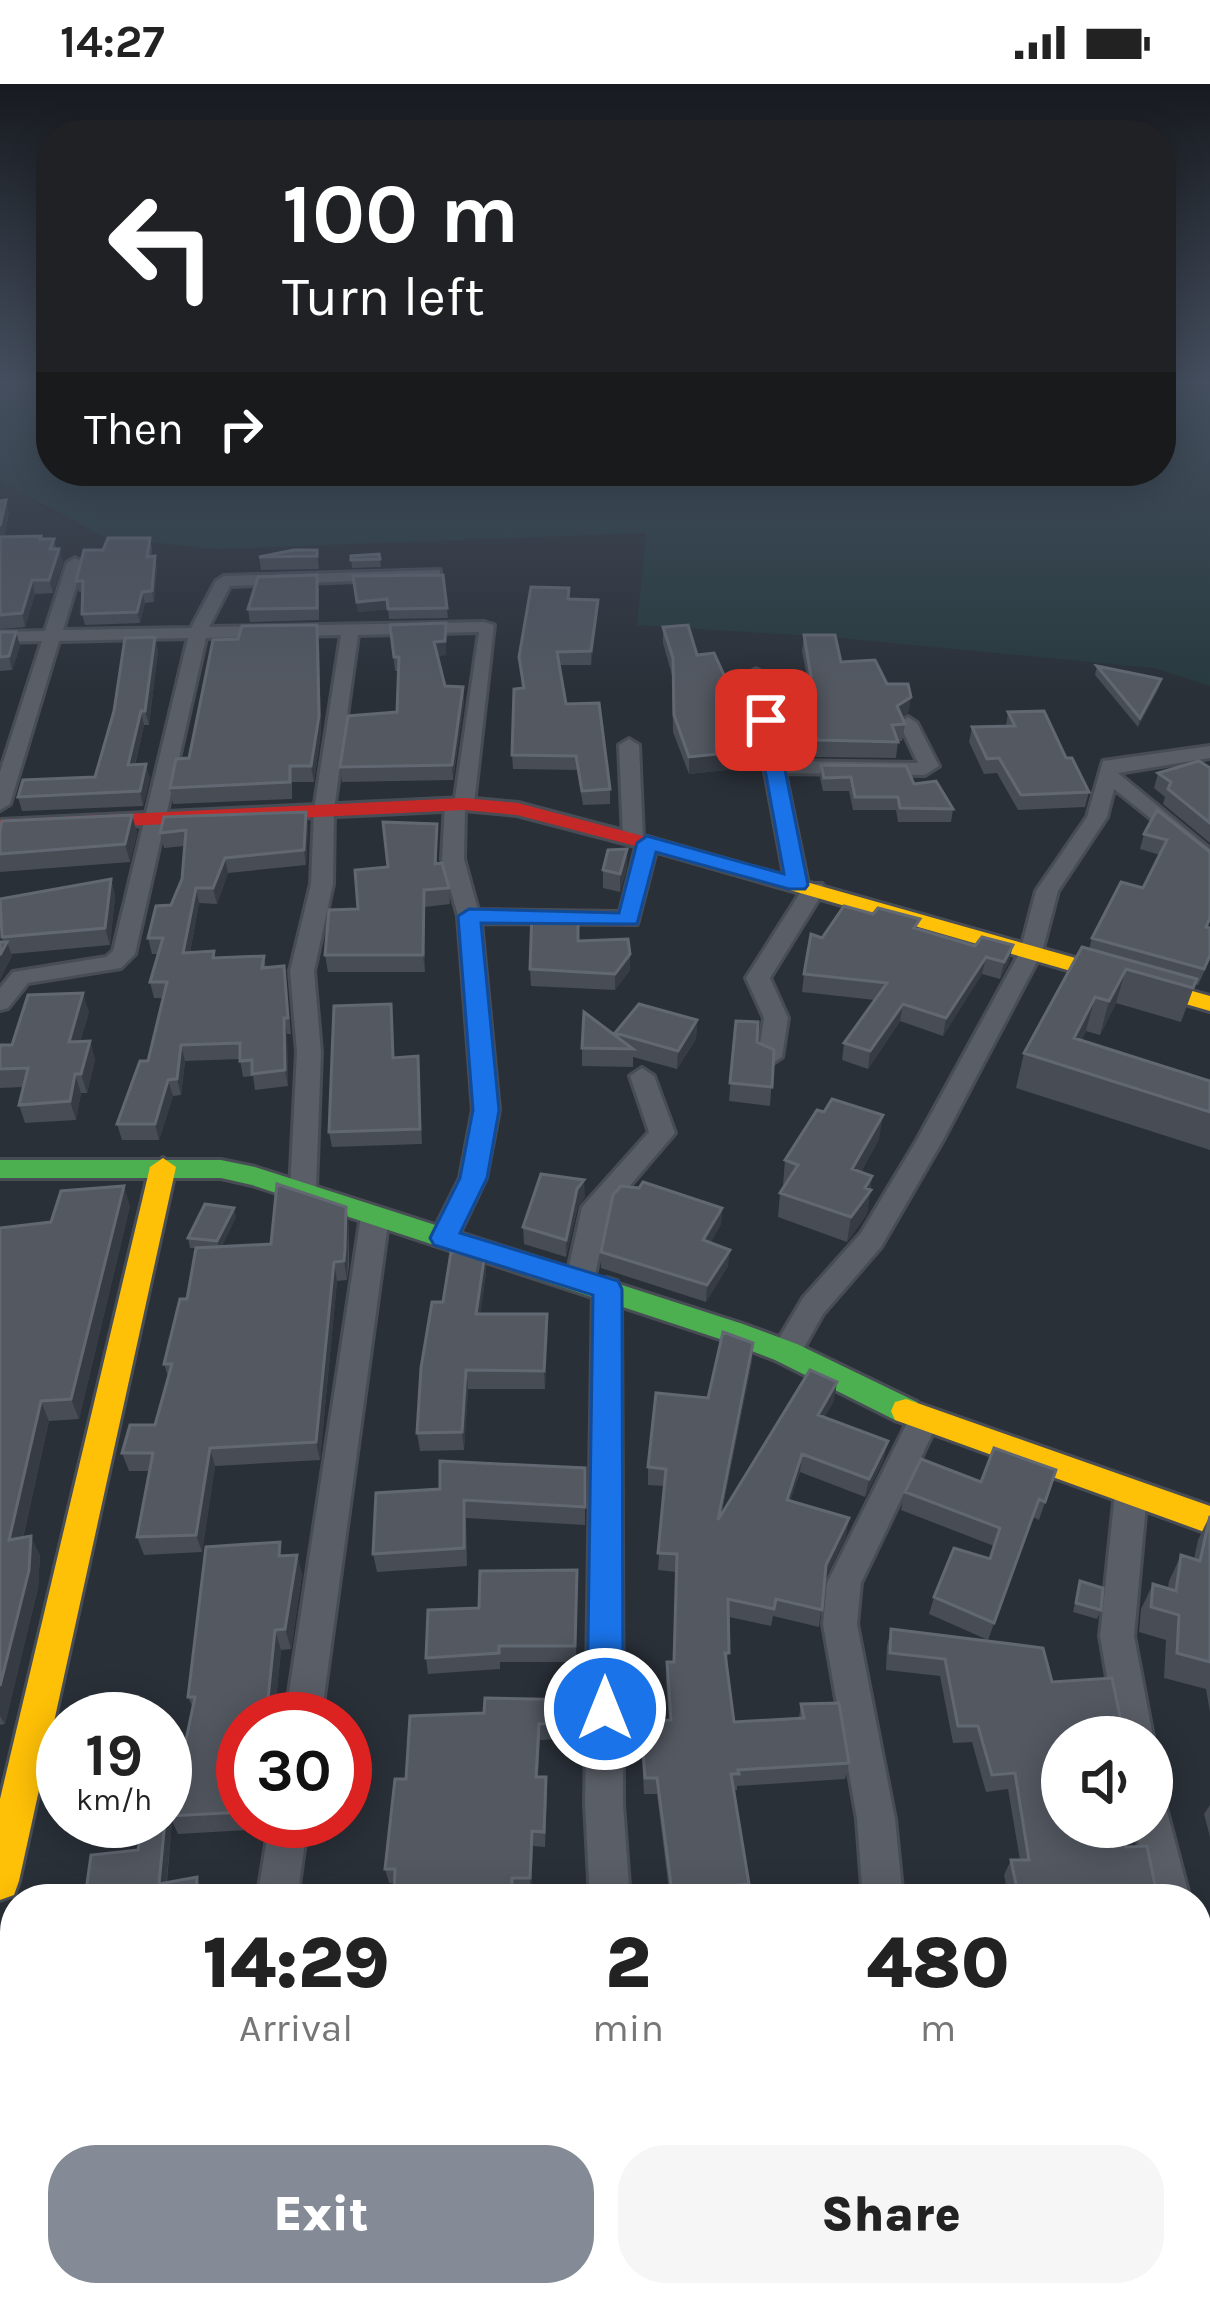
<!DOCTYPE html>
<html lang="en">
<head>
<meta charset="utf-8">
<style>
  body { margin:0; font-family:Karla,sans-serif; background:#f6f6f6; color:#222; height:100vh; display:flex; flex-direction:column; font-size:45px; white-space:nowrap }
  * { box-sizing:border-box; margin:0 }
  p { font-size:39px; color:#767676 }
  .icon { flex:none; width:66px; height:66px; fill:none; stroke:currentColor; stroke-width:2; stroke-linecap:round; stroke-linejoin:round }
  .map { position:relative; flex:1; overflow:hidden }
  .side { position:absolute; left:0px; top:1800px; width:1212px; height:423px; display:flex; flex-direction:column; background:#fff; border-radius:48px 48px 0 0; box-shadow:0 6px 30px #0003 }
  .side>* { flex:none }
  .top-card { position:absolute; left:36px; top:36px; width:1140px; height:366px; border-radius:48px; box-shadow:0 6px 30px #0003; background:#202124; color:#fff; overflow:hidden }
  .fabs { position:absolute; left:1041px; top:1632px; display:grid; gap:24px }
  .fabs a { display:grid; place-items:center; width:132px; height:132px; border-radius:50%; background:#fff; box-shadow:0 6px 30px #0003; font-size:60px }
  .speed { position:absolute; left:36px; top:1608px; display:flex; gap:24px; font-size:60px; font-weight:700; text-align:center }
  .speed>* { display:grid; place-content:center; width:156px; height:156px; border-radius:50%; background:#fff; box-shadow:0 6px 30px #0003; line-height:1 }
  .speed small { font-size:30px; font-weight:400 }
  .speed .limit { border:18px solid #d22; background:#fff; color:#111 }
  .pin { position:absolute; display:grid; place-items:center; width:102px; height:102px; color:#fff; margin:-51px; border-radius:24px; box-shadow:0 6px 18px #0006 }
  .me { position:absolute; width:132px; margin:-66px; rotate:0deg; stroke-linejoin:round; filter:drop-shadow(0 0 9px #0008) }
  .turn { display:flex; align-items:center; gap:42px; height:252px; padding:0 48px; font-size:54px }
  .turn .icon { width:156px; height:156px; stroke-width:2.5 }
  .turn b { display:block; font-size:84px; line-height:102px }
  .then { display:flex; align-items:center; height:114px; padding:0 48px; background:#0003; gap:24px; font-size:45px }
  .eta { display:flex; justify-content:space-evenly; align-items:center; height:204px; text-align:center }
  .eta b { font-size:72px; font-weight:800; line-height:84px }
  .button { display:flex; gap:24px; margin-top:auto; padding:24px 48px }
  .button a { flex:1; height:138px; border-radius:48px; background:#848b96; color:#fff; font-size:48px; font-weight:800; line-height:138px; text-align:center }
  .button a+a { background:#f6f6f6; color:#222 }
  .status { display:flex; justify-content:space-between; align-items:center; height:84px; padding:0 60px; background:#fff; direction:ltr }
  .status svg { height:33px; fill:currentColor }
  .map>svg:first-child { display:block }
  .green { fill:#273a3e }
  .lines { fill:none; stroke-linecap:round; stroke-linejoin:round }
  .street-casing { stroke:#484c55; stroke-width:6 }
  .fast-casing { stroke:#484c55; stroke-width:6 }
  .slow-casing { stroke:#484c55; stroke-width:6 }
  .jam-casing { stroke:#484c55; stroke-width:6 }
  .street { fill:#5a5e66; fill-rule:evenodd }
  .fast { fill:#4caf50; fill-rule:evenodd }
  .slow { fill:#ffc107; fill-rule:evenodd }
  .jam { fill:#c62828; fill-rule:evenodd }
  .wall { fill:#474c55 }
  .shaded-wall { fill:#373c44 }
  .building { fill:#535861; stroke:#626872; stroke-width:3 }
  .route { fill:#1a73e8; stroke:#114b97; stroke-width:3 }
</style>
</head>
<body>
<div class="status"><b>14:27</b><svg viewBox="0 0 49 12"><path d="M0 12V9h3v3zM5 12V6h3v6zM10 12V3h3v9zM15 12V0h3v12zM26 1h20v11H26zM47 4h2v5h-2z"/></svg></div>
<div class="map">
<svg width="1210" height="2221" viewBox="0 0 1210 2221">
  <rect width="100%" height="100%" fill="#2a3038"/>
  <!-- green -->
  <path class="green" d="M0 298H51V387H1161V298H1210V602L1154 584 829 553 637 541 646 449 218 465 106 454 0 397Z"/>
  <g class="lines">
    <!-- street casing -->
    <g class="street-casing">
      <path id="street" d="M75 474 83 479 63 546 191 544 216 497 224 492 440 486V492L434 494 230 502 209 543 484 538 494 541 474 720 465 726 464 775 478 826 620 828 637 759 623 754 619 661 629 655 639 661 643 754 658 759 637 840 481 839 499 1026 486 1094 454 1161H434L430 1154 460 1094 473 1026 458 832 442 775 445 720 455 714 479 548 358 551 334 726 333 800 314 887 321 968 316 1105 303 1114 290 1105 297 968 290 887 311 800 314 726 341 551 206 554 135 870 121 884 28 899 8 924 0 926V904L13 888 106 873 113 867 188 554 59 557 10 720 0 726V688L42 557 0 558V548L45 547 67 479Z
        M756 585 765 590 783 677 918 679 899 639 908 633 917 639 939 682 925 691 785 689 808 800H822L825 805 770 894 788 934 782 973 770 981 758 973 764 934 746 894 802 806H789L786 801 747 590Z
        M1210 662V674L1118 689 1210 765V782L1114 705 1107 733 1058 807 1042 868 943 1056 881 1163 823 1230 797 1276 786 1280 775 1276 771 1268 803 1214 861 1149 917 1056 1020 868 1036 807 1087 733 1103 677Z
        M642 984 654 992 675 1049 609 1126 594 1196 590 1204H570L566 1196 582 1123 649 1048 630 992Z
        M375 1122 389 1132 321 1635H285L361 1132Z
        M607 1194 617 1197 621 1205 623 1720 630 1815H590L585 1720 593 1205 597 1197Z
        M924 1324 935 1327 939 1336 861 1499 857 1540 895 1735 903 1815H863L857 1735 823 1540 827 1499 913 1327Z
        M1131 1395 1142 1399 1147 1409 1134 1552 1153 1653 1152 1656 1117 1653 1100 1552 1115 1409 1120 1399Z
        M1152 1714 1165 1720 1190 1815H1150L1135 1743H1152Z
        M270 1737H308L297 1815H257Z
        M1197 1908 1210 1914V1997L1197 1992Z
        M198 2208H244L243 2221H197Z
        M617 2208H663L662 2221H616Z
        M942 2208H988L992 2221H946Z"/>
    </g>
    <!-- fast casing -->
    <g class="fast-casing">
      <path id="fast" d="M0 1076H221L255 1083 743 1240 797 1260 917 1318 921 1327 917 1336 906 1339 895 1336 775 1276 723 1256 252 1101 221 1094H0Z"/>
    </g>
    <!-- slow casing -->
    <g class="slow-casing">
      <path id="slow" d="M647 753 1210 912V927L640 763 637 759Z
        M163 1074 176 1083 19 1797 14 1811 0 1816V1715L150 1083Z
        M906 1315 1210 1422V1450L895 1336 891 1327 895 1318Z"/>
    </g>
    <!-- jam casing -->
    <g class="jam-casing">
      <path id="jam" d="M464 714 518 719 654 755 657 759 647 765 517 731 464 726 0 748V736Z"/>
    </g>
    <!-- street -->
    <use href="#street" class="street"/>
    <!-- fast -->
    <use href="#fast" class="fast"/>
    <!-- slow -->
    <use href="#slow" class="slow"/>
    <!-- jam -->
    <use href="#jam" class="jam"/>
  </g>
  <!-- wall -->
  <path class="wall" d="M0 417 9 429 4 453 41 452 42 455H54L56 465H59L63 478 53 509 35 510 25 543 0 545Z
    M150 454 152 465 151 473 157 483 154 518 145 519 140 539 85 541 82 530 83 508H79L76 497 103 466Z
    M317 466 319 485 261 486 259 473Z
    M379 470 381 483 352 484 351 472Z
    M443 491 448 534 389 535 388 525 358 528 353 492Z
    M319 503V536L250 538 248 525Z
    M570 515 598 516 591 581H559L566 620 610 705V720L583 721 577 686 513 685 512 671 522 604 519 573Z
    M446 539V571L438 572 445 602 463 603 464 618 453 696 342 698 340 683 397 628 399 587H395L390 541Z
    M663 543 697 571 730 604 759 654 755 683 689 690 673 648 672 591 663 559Z
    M0 548H16L20 562 12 586 0 587Z
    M804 551 841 578 911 613 908 629 902 633 905 640 902 657H898L896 674 816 673 792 610 793 594 807 593 802 567Z
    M155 553 158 567 149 641H144L135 681 150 694 143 722 22 727 18 713 95 693Z
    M319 556 321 648 314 698H292V715L173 720 170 704 189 674Z
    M1097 582 1161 595 1159 604 1138 643 1095 591Z
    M1008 628 1066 674 1089 708 1085 723 1018 726 997 689 984 690 969 658 972 643 1006 642Z
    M821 681 914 700 953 725 951 738H898L896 726H853L849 707H823L820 694Z
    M1210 684V759L1163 720 1165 713 1154 704 1158 689Z
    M1157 726 1207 844 1210 875 1198 901 1195 900 1181 938 1116 919 1100 951 1086 947 1081 957 1210 997V1066L1016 1004 1024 969 1089 865 1092 854 1143 804 1160 771 1140 765 1144 750Z
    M306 728 308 743 306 781 228 789 217 820 199 819 190 869 214 867 215 874 264 872 266 884 286 898 291 950H287L288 1002 255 1006 253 992 243 993 240 975 185 977 181 1011 173 1012 159 1056H122L117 1040 148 977 163 914H154L150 898 158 870H152L148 854 171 821 182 795 184 762 164 764 160 749Z
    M132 731 137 749 130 778 0 788V747Z
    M437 740V780L449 804 450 820 425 823V888H328L325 871 388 783Z
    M627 783 620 808 603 804V786Z
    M111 795 115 812 110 861 11 870 12 872 0 895V858H3L2 853Z
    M919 846 1009 878 1000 895 982 890 943 952 900 937 868 985 842 976 844 959 875 916 802 908 804 890 822 854Z
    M578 857 630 886 615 906 531 902 530 885Z
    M89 928 80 958 90 957 95 976 87 1009H81L76 1036 25 1039 19 1021 23 1003 0 1004V964L12 961Z
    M392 935 394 974 418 972 422 1060 332 1063 329 1048Z
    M697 936 696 955 677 985 633 973V983L582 982V964L615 951V949Z
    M736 937 757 958 774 966 770 1022 729 1017Z
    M879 1055 861 1088 872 1092 867 1130 847 1158 778 1133 780 1109 785 1101H783L785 1076Z
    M585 1113 578 1122 566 1173 524 1160 523 1143Z
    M130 1122 79 1335 49 1337 23 1454 40 1471 38 1504 5 1640 0 1641V1144L51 1138Z
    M722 1124 721 1140 710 1159 728 1182 706 1218 601 1184V1168Z
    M236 1133 222 1162 271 1160 349 1142V1183L347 1196 337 1197 320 1376 215 1382 202 1468 144 1471 137 1453 150 1387H129L122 1369 155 1341 168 1293 164 1280 187 1215 196 1164H190L188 1154Z
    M485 1169 486 1188 480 1230H547L545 1305H468L464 1366 420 1367 417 1349 443 1218Z
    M753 1259 752 1277 721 1432 834 1317 824 1333 884 1375 865 1413 800 1388 790 1417 846 1452 825 1494 819 1543 773 1532 771 1542 729 1533 727 1586 734 1638 799 1634 801 1620 849 1679 845 1695 737 1702V1706H733L749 1800 747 1814 670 1815 657 1710H644L641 1653V1637L669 1636 666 1595 667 1578H673L676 1488 658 1486 664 1402 648 1401V1383Z
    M585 1384V1441L466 1434 467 1482 377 1488 373 1470 440 1405Z
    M1056 1386 1039 1436 1033 1433 988 1556 929 1530 934 1513 990 1475 994 1462 901 1426 905 1408Z
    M1210 1431V1628L1206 1605 1164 1594 1166 1556 1139 1548 1141 1525 1153 1500 1168 1504 1169 1497 1181 1471 1194 1475 1198 1456Z
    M297 1471 302 1491 291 1565 281 1566 274 1635H243V1737H266L264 1745 178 1750 172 1737 167 1798 197 1793 202 1806V1815H49L86 1807 138 1766 174 1711 193 1624 188 1613 284 1472Z
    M577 1486 576 1578H500V1585L428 1590 426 1574 479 1524Z
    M1080 1497 1101 1526 1097 1535 1073 1528Z
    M891 1545 1043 1564 1062 1653 1126 1763 1162 1809 1158 1815H1009L1004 1791 1011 1776H1020L1008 1705 986 1708 972 1658 953 1659 940 1592 886 1586 887 1562Z
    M582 1616V1654L540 1656 538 1693H546L547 1708 545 1763 533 1762 531 1808 389 1799 385 1785 406 1695 484 1629Z
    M1210 1721V1753L1204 1730Z
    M815 2208H892L890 2212 816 2216Z
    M1134 2208H1197L1210 2221H1138Z"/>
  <!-- shaded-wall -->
  <path class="shaded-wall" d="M6 416 9 429 1 466 0 442Z
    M59 465 63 478 53 509 49 496Z
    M155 472 157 483 154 518 152 507Z
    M32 496 35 510 25 543 22 529Z
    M142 508 145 519 140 539 137 528Z
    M387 515 388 525 358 528 357 518Z
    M598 516V529L591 581V567Z
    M446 539V571L435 572 434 558Z
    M317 541 321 648 314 698 311 682Z
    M16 548 20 562 12 586 9 572Z
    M155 553 158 567 149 641 145 627Z
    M1161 595 1159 604 1138 643 1140 634Z
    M463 603 464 618 453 696 452 681Z
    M911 613 908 629 895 638 897 622Z
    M141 627 144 641 131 696 128 681Z
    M757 666 755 683 689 690V673Z
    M146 680 150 694 143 722 140 707Z
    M306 728 308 743 306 781 304 766Z
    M132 731 137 749 130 778 125 760Z
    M627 765V783L620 808V790Z
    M225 774 228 789 217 820 213 804Z
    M111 795 115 812 110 861 105 844Z
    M196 804 199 819 187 885 183 869Z
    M424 806 425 823V888L423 871Z
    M7 858 12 872 0 895V871Z
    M1013 861 1009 878 1000 895 1004 878Z
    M630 870V886L615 906V890Z
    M986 873 982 890 943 952 946 934Z
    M1126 885 1116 919 1100 951 1109 917Z
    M83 909 89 928 75 977 69 958Z
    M1095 913 1086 947 1068 983 1074 954Z
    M903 920 900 937 868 985 870 967Z
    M284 934 287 950 288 1002 285 986Z
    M697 936 696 955 677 985 678 967Z
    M90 957 95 976 87 1009 81 990Z
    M181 961 185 977 181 1011 177 995Z
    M75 990 81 1009 76 1036 70 1017Z
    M168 996 173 1012 159 1056 155 1040Z
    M883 1031 879 1055 849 1109 852 1085Z
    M872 1092 867 1130 847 1158 851 1133Z
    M584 1096 585 1113 578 1122 566 1173V1156L577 1105Z
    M124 1102 130 1122 79 1335 71 1315Z
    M346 1123 349 1142 347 1196 344 1177Z
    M234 1124 236 1133 220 1167 217 1157Z
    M722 1124 721 1140 702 1173 703 1156Z
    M730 1166 728 1182 706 1218 707 1201Z
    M485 1169 486 1188 478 1249 476 1230Z
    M334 1178 337 1197 320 1376 316 1358Z
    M547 1230 548 1249 545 1305 544 1287Z
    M753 1259 752 1277 716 1454 718 1436Z
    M466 1286 468 1305 464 1366 462 1348Z
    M837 1298 834 1317 815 1349 818 1331Z
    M41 1317 49 1337 18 1475 9 1456Z
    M888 1357 884 1375 865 1413 869 1395Z
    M210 1364 215 1382 202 1468 196 1451Z
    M802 1370 800 1388 784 1434 787 1416Z
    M849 1434 846 1452 823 1499 826 1481Z
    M31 1452 40 1471 38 1504 5 1640 0 1632V1602Z
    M297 1471 302 1491 291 1565 285 1545Z
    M275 1546 281 1566 274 1635H266Z
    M168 1698 174 1711 170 1732 172 1737 165 1812 159 1800Z
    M532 1747 533 1762 531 1808 530 1794Z
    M197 1793 202 1806V1815H196Z
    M81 2208H100L97 2221H79Z"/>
  <!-- building -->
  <path class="building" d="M6 416 0 442V417Z
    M41 452 40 455H54L50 465H59L49 496H32L22 529 0 531V453Z
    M108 454H150L147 473 155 472 152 507 142 508 137 528 82 530 83 497H76L84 466H103Z
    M294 466H317V472L259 473Z
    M379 470 380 475 351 476V472Z
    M317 491V524L248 525 258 493Z
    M443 491 447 524 388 525 387 515 357 518 353 492Z
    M531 503 569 504 568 515 598 516 591 567 557 568 566 620 599 619 610 705 582 707 576 672 512 671 514 605 524 604 519 573Z
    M446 539 445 557 434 558 445 602 463 603 452 681 340 683 348 632 397 628 399 573H394L390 541Z
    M317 541 319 632 311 682H290V698L170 704 176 675 189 674 213 556 238 555 242 542Z
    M688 541 697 571 714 569 730 604 744 602 759 654H753L757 666 689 673 674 631 673 574 663 543Z
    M0 548H16L9 572 0 573Z
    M804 551H835L841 578 875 576 887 600H908L911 613 897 622 905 640 892 641 898 658 817 656 793 594 811 593Z
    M155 553 145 627H141L128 681 146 680 140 707 18 713 23 696 95 693 114 627 125 554Z
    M1097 582 1161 595 1140 634Z
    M1044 627 1066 674H1072L1089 708 1021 711 999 674 987 675 972 643 1015 642 1008 628Z
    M1199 677 1210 684V739L1168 705 1171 698 1158 689Z
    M821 681 906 682 914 700 936 697 953 725 900 724 898 713H855L851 693 824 694Z
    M1157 726 1210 768V834L1206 843 1210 844V871L1204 885 1092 854 1121 798 1143 804 1167 756 1144 750Z
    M306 728 304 766 225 774 213 804H196L183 869 214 867 213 874 264 872 262 884 284 882 288 934H284L285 986 252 990V976L240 977V959L181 961 177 995 168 996 155 1040H117L140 977H148L167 898H150L163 854H148L156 822 171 821 182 795 186 746 160 749 164 733Z
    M132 731 125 760 0 770V747L2 737Z
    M383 738 437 740 435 780 442 779 449 804 424 806 423 871H325L329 826 358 825 355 786 388 783Z
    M627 765 620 790 603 786 608 766Z
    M111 795 105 844 2 853 0 815Z
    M844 822 873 830 878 824 920 835 914 844 975 862 982 853 1013 861 1004 878 986 873 946 934 903 920 870 967 844 959 887 899 804 890 811 850 822 854Z
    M532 828 578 831V857L628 855 630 870 615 890 530 885Z
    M0 858H7L0 871Z
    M1082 863 1197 895 1193 904 1126 885 1109 917 1095 913 1074 954 1210 997V1028L1024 969Z
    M83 909 69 958 90 957 81 990H75L70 1017 19 1021 28 984 0 985V964L1 961H12L28 911Z
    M391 920 393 974 418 972 420 1045 329 1048 334 922Z
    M639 920 697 936 678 967 615 949Z
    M584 928 633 965 582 964Z
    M736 937 758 938 757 958 774 966 772 1003 730 999Z
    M832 1015 883 1031 852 1085 872 1092 865 1104 871 1106 851 1133 780 1109 798 1081 785 1076 817 1026 824 1028Z
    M541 1090 584 1096 577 1105 566 1156 523 1143Z
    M643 1098 722 1124 703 1156 730 1166 707 1201 601 1168 613 1111 621 1102 639 1104Z
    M277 1100 346 1123 345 1165 344 1177 334 1178 316 1358 210 1364 196 1451 137 1453 153 1369H122L130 1341H155L172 1280H164L180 1215H187L196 1164 271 1160Z
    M124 1102 71 1315 41 1317 9 1456 31 1452 29 1486 0 1602V1144L51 1138 61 1107Z
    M205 1120 234 1124 217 1157 188 1154Z
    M451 1168 485 1169 476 1230H547L544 1287 466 1286 462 1348 417 1349 421 1284 432 1218H443Z
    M723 1248 753 1259 718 1436 810 1286 837 1298 818 1331 888 1357 869 1395 802 1370 787 1416 849 1434 826 1481 822 1526 776 1515 774 1525 728 1515 729 1569H725L734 1638 804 1634 801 1620 839 1619 849 1679 738 1686 739 1690H731L749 1800 672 1808 657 1694H645L641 1637 671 1636 667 1578H674L677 1470 658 1469 666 1385 648 1383 656 1309 708 1314Z
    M994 1364 1056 1386 1045 1418 1039 1415 994 1539 934 1513 954 1464 990 1475 1000 1444 905 1408 921 1375 981 1398Z
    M440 1377 585 1384V1423L464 1416V1464L373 1470 376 1409 440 1405Z
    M1210 1432V1578L1177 1569 1179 1531 1151 1523 1153 1500 1176 1507 1181 1471 1200 1477Z
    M280 1458 279 1472 297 1471 285 1545 275 1546 266 1635H243V1728L170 1732 195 1613H188L206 1463Z
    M577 1486 575 1562H499V1569L426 1574 428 1526 479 1524 480 1487Z
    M1080 1497 1103 1504 1101 1526 1076 1519Z
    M891 1545 1043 1564 1052 1598 1112 1594 1121 1637 1127 1641 1131 1653H1062V1743H1122L1126 1763 1147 1762 1155 1801 1162 1809H1152L1154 1815H1019L1011 1776H1029L1015 1689 992 1691 978 1642H958L945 1575 890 1569Z
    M485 1614 582 1616 581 1638 539 1640 536 1693H546L544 1748 532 1747 530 1794H512V1815H394L395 1785H385L395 1695H406L410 1632 484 1629Z
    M165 1697 168 1698 165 1734Z
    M143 1737H165L159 1800 197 1793 196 1815H49V1811L86 1807 91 1771 138 1766Z
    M871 1811 872 1815H846Z
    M1197 1954 1207 1995H1210V2221H1151L1148 2208H1197Z
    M0 2078H15V2208H81L79 2221H0Z"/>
  <!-- sky -->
  <linearGradient id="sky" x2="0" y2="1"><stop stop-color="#171a1f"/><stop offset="0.49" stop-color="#444e5e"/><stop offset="1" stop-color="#444e5e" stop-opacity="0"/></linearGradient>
  <rect width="1210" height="609" fill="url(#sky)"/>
  <!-- route -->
  <path class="route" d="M766 631 775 636 808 801 805 805H789L656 768 637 840 481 839 499 1026 487 1094 460 1149 618 1197 622 1205 623 1625 618 1637 605 1642 592 1637 587 1625 593 1211 434 1161 430 1154 460 1094 473 1026 458 832 469 825 619 829 637 759 647 752 784 790 756 636Z"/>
</svg>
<div class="fabs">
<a><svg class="icon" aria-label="sound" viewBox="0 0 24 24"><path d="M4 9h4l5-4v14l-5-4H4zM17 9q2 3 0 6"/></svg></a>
</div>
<div class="speed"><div>19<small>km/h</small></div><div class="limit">30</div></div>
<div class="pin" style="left:766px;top:636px;background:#d93025"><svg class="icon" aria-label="arrive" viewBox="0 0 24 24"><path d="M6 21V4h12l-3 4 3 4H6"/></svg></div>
<svg class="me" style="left:605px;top:1625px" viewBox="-20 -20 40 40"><circle r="17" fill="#1a73e8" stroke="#fff" stroke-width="3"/><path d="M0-11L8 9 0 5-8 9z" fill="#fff"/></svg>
<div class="top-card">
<div class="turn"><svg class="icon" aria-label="left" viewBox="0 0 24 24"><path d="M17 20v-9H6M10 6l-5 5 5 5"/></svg><div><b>100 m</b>Turn left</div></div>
<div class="then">Then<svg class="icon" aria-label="right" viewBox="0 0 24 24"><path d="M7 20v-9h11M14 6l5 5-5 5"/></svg></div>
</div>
<section class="side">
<div class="eta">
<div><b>14:29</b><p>Arrival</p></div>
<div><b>2</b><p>min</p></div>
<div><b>480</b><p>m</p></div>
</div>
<div class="button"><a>Exit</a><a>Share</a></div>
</section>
</div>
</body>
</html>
